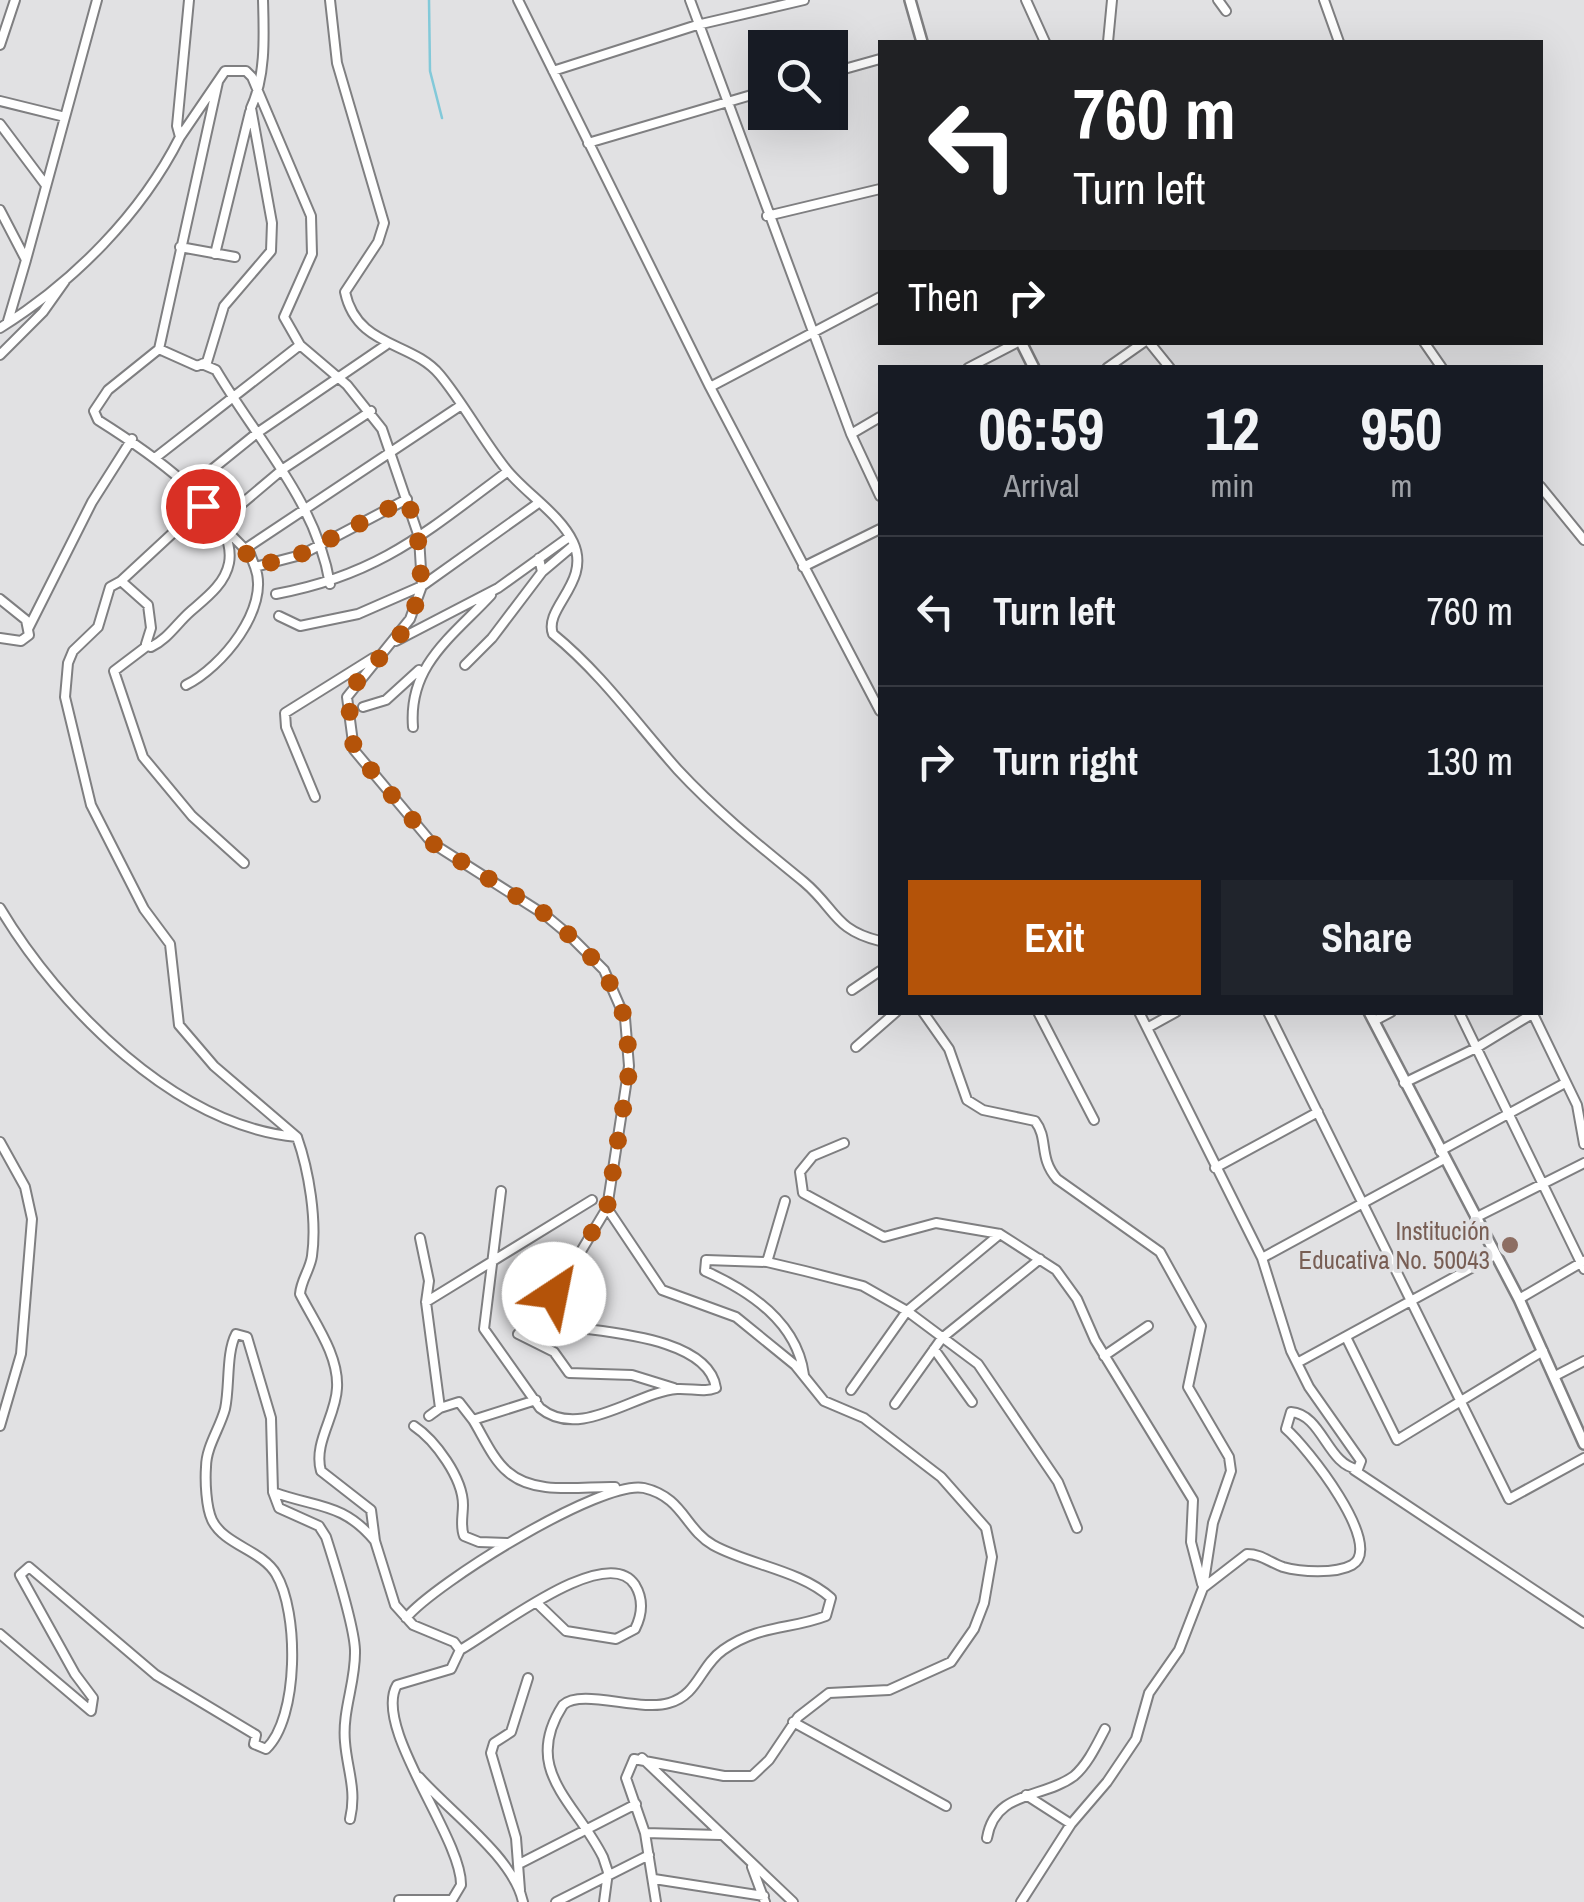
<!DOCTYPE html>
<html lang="en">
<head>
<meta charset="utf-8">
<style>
  body { margin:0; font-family:"Archivo Narrow",sans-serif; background:#20242c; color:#f1f3f6; height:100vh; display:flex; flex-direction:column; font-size:38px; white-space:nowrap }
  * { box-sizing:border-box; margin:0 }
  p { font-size:32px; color:#9ea1a6 }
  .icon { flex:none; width:55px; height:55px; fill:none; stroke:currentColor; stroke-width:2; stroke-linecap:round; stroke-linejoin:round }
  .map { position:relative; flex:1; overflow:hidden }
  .panel { position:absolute; left:878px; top:365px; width:665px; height:650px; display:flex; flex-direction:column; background:#171b24; border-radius:0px; box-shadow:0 10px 40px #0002 }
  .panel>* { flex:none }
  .guide { position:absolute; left:878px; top:40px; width:665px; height:305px; border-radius:0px; box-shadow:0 10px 40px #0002; background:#202124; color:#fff; overflow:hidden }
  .fabs { position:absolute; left:748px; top:30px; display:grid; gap:20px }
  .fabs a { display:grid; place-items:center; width:100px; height:100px; border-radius:0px; background:#171b24; box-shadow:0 10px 40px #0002; font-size:50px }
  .pin { position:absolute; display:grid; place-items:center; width:85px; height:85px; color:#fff; margin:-42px; border:5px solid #fff; border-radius:50%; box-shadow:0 2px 10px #0007 }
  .me { position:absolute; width:110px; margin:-55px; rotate:34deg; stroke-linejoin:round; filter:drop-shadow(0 0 8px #0008) }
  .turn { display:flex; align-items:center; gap:35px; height:210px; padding:0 30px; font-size:45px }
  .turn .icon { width:130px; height:130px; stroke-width:2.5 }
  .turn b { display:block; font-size:70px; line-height:85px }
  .then { display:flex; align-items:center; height:95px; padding:0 30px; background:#0003; gap:20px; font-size:38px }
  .eta { display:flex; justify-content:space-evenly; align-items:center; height:170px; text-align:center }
  .eta b { font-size:60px; font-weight:800; line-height:70px }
  .primary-button { display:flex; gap:20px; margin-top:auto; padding:20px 30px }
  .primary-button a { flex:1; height:115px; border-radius:0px; background:#b45309; color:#fff; font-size:40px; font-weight:800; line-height:115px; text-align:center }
  .primary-button a+a { background:#20242c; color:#f1f3f6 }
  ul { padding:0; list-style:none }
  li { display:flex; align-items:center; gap:30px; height:150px; padding:0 30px; border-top:2px solid #363941 }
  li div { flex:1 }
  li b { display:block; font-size:38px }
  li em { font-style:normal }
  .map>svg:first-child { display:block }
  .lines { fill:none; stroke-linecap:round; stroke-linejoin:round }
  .stream { stroke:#82c9d9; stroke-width:2.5 }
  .minor-casing { stroke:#7f7f81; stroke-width:12 }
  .tertiary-casing { stroke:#7f7f81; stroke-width:14 }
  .minor { stroke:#fff; stroke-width:8 }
  .tertiary { stroke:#fff; stroke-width:9 }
  .route { stroke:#b45309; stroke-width:18; stroke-dasharray:0 32.4 }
  .education-dot { fill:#8d6e63; stroke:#e1e1e3; stroke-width:4 }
  .labels { text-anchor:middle; stroke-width:8; stroke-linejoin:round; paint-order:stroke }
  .education-label { font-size:25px; fill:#785e54; stroke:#e1e1e3; text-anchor:end }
</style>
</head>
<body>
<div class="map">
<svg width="1584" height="1902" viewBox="0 0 1584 1902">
  <rect width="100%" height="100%" fill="#e1e1e3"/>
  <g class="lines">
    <!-- stream -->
    <path class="stream" d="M429 0 430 71 442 118"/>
    <!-- minor casing -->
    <g class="minor-casing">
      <path id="minor" d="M189 0 177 126 180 137 225 71H246L252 77 311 216 312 254 284 317 300 345 347 385 382 429 419 537 422 586 410 619 347 697 354 750 432 843 545 915 569 935 604 970 625 1018 629 1066 607 1208 553 1298 579 1328C616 1333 709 1340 716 1388 703 1393 691 1388 677 1389 636 1392 580 1441 540 1408L484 1329 501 1191
        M330 0 337 63 384 223 378 242 345 292C357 348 412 341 440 375 464 404 482 439 506 469 525 493 560 514 573 542 592 582 543 608 553 634 601 673 637 724 678 770 716 811 761 847 804 882 836 909 834 930 880 941
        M518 0 710 387 880 711
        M690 0 851 434 880 496
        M1026 0 1045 42
        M1218 0 1226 11
        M1324 0 1339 42
        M1108 42 1112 0
        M0 45 15 0
        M553 71 697 25 804 0
        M830 73 880 59
        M0 101 65 117
        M0 124 45 184
        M588 143 765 91
        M0 210 26 260 8 321
        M767 216 880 189
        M180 247 235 257
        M215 254 250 112
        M26 260 97 0
        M0 328C74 282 141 214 180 137
        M1149 342 1170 368
        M1424 342 1442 368
        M159 349 218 82
        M0 355 43 312 65 281
        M202 364 216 370C258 441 316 501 330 584
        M968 368 1018 342
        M1107 368 1144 342
        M710 387 880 297
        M851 434 880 417
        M155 458 300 345
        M1540 486 1584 540
        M189 488 257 433 386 345
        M245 549 460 406
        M255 567 250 554 219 523 283 469 371 411
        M803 567 880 529
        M542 572 574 545
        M121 581 203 505
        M276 594C379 575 426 532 507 472
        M0 599 26 620 29 635 21 641 0 638
        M279 616 300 626 358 614 422 586 537 504
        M28 629 92 502 132 439
        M396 641 498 588 569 537
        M147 646 114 671 143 757 192 816 244 863
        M465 665 492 638 542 572 539 558
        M186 685C221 668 271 608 255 567L301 555 407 499
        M363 707 386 700 419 670
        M413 727C408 665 453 636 491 595
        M315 797 286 727 285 713 373 658
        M0 908C59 1007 176 1126 297 1137L214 1066 179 1025 170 944 144 909 91 805 65 697 68 663 73 651 98 627 110 587 121 581 148 605 151 628 146 644 151 647C168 639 177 623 191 611 206 598 225 584 229 563 239 509 136 444 98 420L94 411 108 390 159 349 197 366 207 362 224 306 271 251 272 223 251 108C266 76 264 35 263 0
        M852 990 880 971
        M923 1012 949 1049 967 1100 983 1110 1035 1121C1049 1139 1038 1157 1057 1179L1160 1252 1201 1326 1188 1387 1229 1457 1231 1471 1213 1523 1203 1588 1179 1650 1149 1693 1136 1739 1107 1782 1071 1824 1021 1902
        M1038 1012 1094 1120
        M1139 1012 1262 1258 1291 1351 1309 1387 1361 1461 1358 1469C1328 1466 1322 1414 1291 1412L1286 1429C1305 1445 1386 1546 1352 1565 1336 1574 1300 1572 1283 1567 1269 1562 1261 1554 1247 1554L1203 1588
        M1268 1012 1509 1499 1584 1458
        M1459 1012 1584 1269
        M1532 1012 1577 1105 1584 1144
        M1374 1021 1391 1012
        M1147 1028 1176 1012
        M856 1047 896 1012
        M1404 1083 1476 1048 1532 1014
        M297 1137C309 1171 317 1220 312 1256 310 1270 301 1280 300 1294 314 1322 339 1355 337 1388 336 1416 313 1443 321 1471L371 1510 375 1541 395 1605 413 1625 454 1642 460 1650 451 1669 397 1685C372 1727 462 1838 461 1885L452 1900H399
        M0 1142 25 1187 32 1219 21 1354 0 1426
        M844 1143 813 1156 800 1172 803 1193 884 1237 936 1223 1000 1234 1056 1270 1077 1299 1095 1340 1193 1500 1191 1542 1202 1584
        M1440 1151 1565 1083
        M1215 1168 1318 1112
        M607 1208 662 1290 736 1317 795 1365 824 1401 864 1418 941 1477 986 1528 992 1557 984 1603 974 1629 951 1662 889 1690 829 1693 798 1717 769 1760 752 1776H724L634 1759 626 1778 645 1833 656 1902
        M1475 1218 1584 1163
        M420 1238 429 1281 426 1302 440 1408 429 1416
        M1262 1258 1444 1159
        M767 1262 785 1201
        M1519 1299 1584 1261
        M426 1302 592 1200
        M518 1334 554 1352 569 1373 632 1375 674 1388
        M1346 1337 1397 1440 1543 1351
        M934 1349 972 1402
        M1104 1356 1148 1326
        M1297 1363 1495 1255
        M804 1375C797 1322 750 1291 705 1271L706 1260 767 1262 805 1271 863 1286 907 1311 978 1364 1058 1482 1077 1528
        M1555 1376 1584 1361
        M851 1390 907 1311 1000 1234
        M895 1404 942 1338 1040 1259
        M440 1408 459 1402 473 1420 536 1400
        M473 1420C483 1436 493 1460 508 1472 535 1496 583 1486 615 1487
        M414 1426C435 1440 463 1478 463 1505 463 1516 460 1526 464 1536L479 1542 507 1543
        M1354 1470 1584 1623
        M273 1492 279 1508 319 1526 326 1537C334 1562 354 1626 355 1650 356 1682 342 1710 345 1742 347 1769 357 1790 350 1819
        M406 1618C435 1583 602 1479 644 1488 683 1497 685 1529 713 1545 749 1565 800 1570 831 1598L826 1616C790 1630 760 1624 723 1650 700 1666 698 1695 669 1703 640 1712 581 1688 563 1705 521 1770 575 1801 603 1857L608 1872 604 1902
        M0 1634 91 1711 93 1698 75 1674 20 1575 29 1567 156 1675 256 1735 254 1744 266 1749C299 1718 299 1612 276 1574 262 1550 224 1545 212 1520 206 1507 205 1481 206 1467 206 1447 220 1428 225 1409 230 1386 226 1353 236 1334L247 1337 271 1418 273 1492C316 1508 343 1502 375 1541
        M460 1650C493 1632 607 1541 635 1585 644 1600 642 1615 635 1629L616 1639 566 1631 537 1603
        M793 1722 946 1806
        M642 1758 793 1902
        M419 1777C449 1811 514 1858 523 1902
        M1026 1795 1071 1824
        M645 1833 720 1835
        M987 1838C995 1790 1043 1799 1074 1776 1088 1764 1097 1744 1105 1729
        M521 1863 636 1804
        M752 1867 765 1902
        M654 1879 764 1896
        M520 1890 516 1838 491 1753 494 1743 511 1732 528 1678
        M556 1902 649 1855"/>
    </g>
    <!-- tertiary casing -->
    <g class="tertiary-casing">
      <path id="tertiary" d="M910 0 922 42
        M1021 342 1034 368
        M1369 1012 1519 1299 1584 1444"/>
    </g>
    <!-- minor -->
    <use href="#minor" class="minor"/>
    <!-- tertiary -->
    <use href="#tertiary" class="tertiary"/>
  </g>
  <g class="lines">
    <!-- route -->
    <path class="route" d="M203 506 239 542 255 567 301 554 407 499C423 547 431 596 397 639 382 659 359 673 348 697L354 750 432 843 545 914 569 935 604 970 625 1018 630 1066 607 1208 554 1294"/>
  </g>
  <!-- markers -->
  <circle class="education-dot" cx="1510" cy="1245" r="10"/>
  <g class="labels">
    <!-- education labels -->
    <g class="education-label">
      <text x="1490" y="1240">Institución<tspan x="1490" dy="29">Educativa No. 50043</tspan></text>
    </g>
  </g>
</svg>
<div class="fabs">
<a><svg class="icon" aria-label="search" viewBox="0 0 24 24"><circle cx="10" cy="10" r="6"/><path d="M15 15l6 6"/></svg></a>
</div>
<div class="pin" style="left:203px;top:506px;background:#d93025"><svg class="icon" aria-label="arrive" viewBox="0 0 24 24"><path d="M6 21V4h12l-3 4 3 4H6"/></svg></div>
<svg class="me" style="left:554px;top:1294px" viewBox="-20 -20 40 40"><circle r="19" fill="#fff"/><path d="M0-13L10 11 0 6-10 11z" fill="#b45309"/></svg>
<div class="guide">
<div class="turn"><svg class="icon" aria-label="left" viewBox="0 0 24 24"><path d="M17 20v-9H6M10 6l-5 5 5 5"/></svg><div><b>760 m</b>Turn left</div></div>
<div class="then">Then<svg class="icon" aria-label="right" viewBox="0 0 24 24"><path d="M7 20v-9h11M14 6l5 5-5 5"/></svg></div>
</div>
<section class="panel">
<div class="eta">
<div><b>06:59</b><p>Arrival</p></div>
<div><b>12</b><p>min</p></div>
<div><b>950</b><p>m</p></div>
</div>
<ul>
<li><svg class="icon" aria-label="left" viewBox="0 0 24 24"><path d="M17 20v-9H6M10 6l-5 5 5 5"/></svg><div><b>Turn left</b></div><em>760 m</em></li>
<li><svg class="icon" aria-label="right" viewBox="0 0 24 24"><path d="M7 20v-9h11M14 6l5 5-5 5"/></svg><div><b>Turn right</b></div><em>130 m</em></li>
</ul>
<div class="primary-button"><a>Exit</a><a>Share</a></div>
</section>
</div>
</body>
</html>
